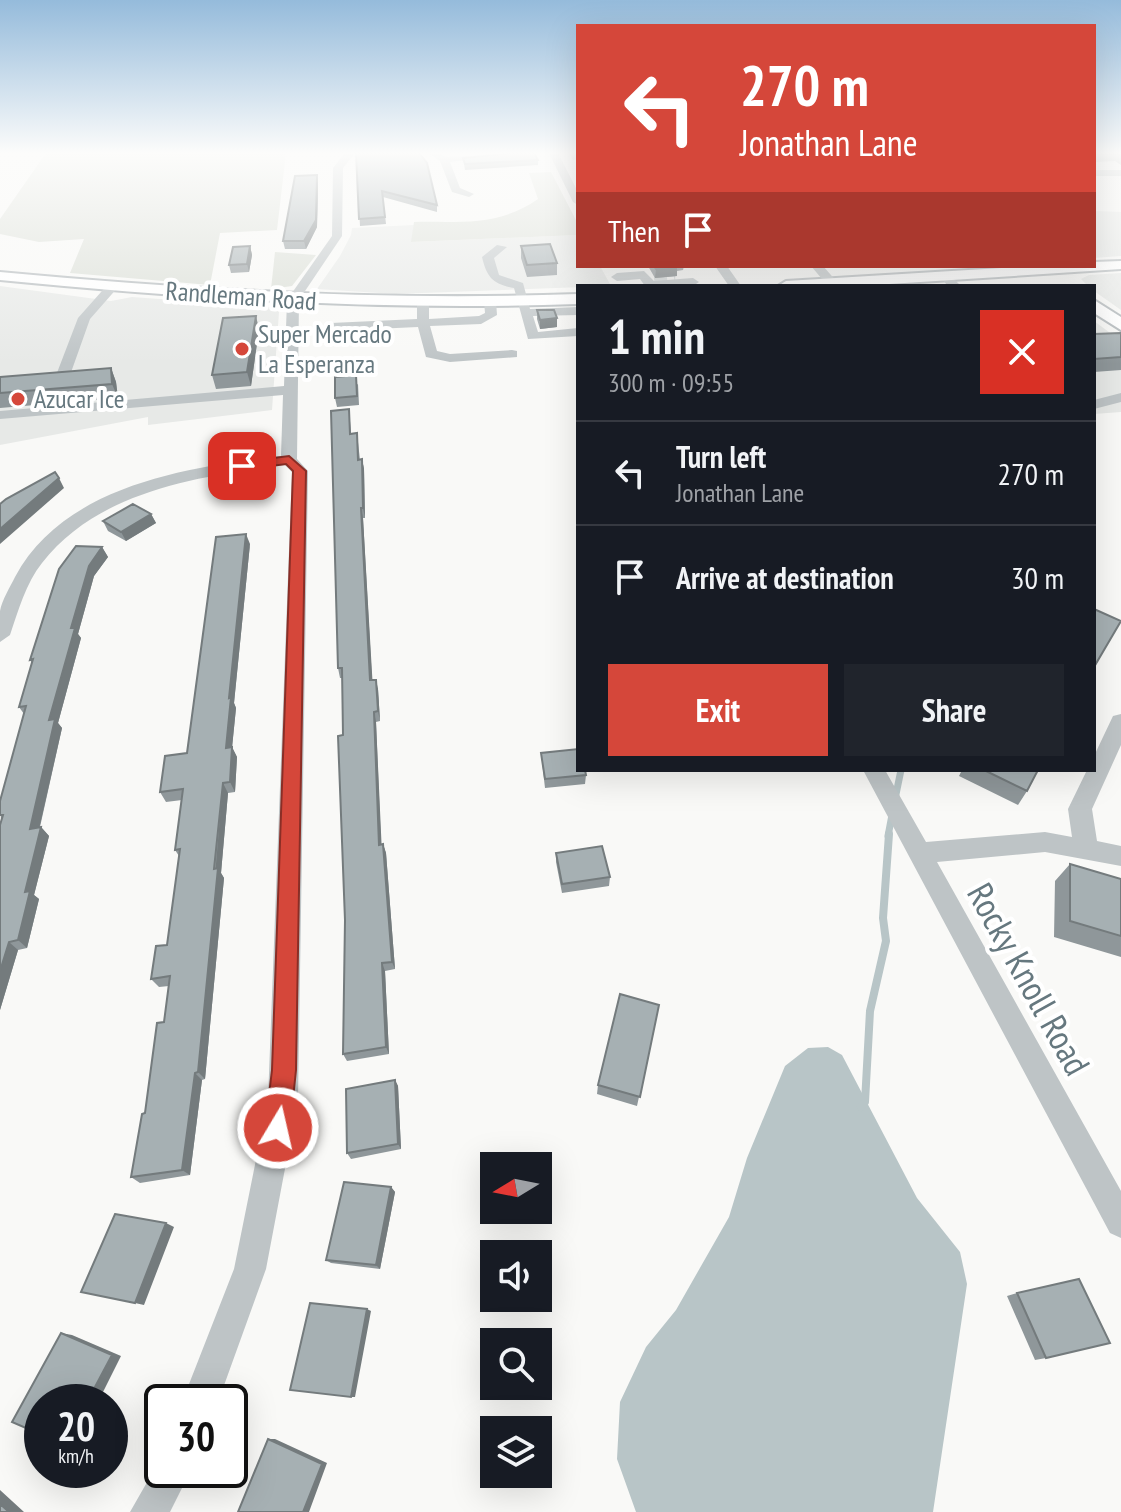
<!DOCTYPE html>
<html lang="en">
<head>
<meta charset="utf-8">
<style>
  body { margin:0; font-family:"PT Sans Narrow",sans-serif; background:#20242c; color:#f1f3f6; height:100vh; display:flex; flex-direction:column; font-size:30px; white-space:nowrap }
  * { box-sizing:border-box; margin:0 }
  p { font-size:26px; color:#9ea1a6 }
  .icon { flex:none; width:44px; height:44px; fill:none; stroke:currentColor; stroke-width:2; stroke-linecap:round; stroke-linejoin:round }
  .map { position:relative; flex:1; overflow:hidden }
  .panel { position:absolute; left:576px; top:284px; width:520px; height:488px; display:flex; flex-direction:column; background:#171b24; border-radius:0px; box-shadow:0 8px 32px #0002 }
  .panel>* { flex:none }
  .banner { position:absolute; left:576px; top:24px; width:520px; height:244px; border-radius:0px; box-shadow:0 8px 32px #0002; background:#d5473a; color:#fff; overflow:hidden }
  .needle { width:52px; rotate:260deg }
  .buttons { position:absolute; left:480px; top:1152px; display:grid; gap:16px }
  .buttons a { display:grid; place-items:center; width:72px; height:72px; border-radius:0px; background:#171b24; box-shadow:0 8px 32px #0002; font-size:40px }
  .speed { position:absolute; left:24px; top:1384px; display:flex; gap:16px; font-size:40px; font-weight:700; text-align:center }
  .speed>* { display:grid; place-content:center; width:104px; height:104px; border-radius:50%; background:#171b24; box-shadow:0 8px 32px #0002; line-height:1 }
  .speed small { font-size:20px; font-weight:400 }
  .speed .limit { border:4px solid #111; border-radius:12px; background:#fff; color:#111 }
  .pin { position:absolute; display:grid; place-items:center; width:68px; height:68px; color:#fff; margin:-34px; border-radius:16px; box-shadow:0 4px 12px #0006 }
  .me { position:absolute; width:88px; margin:-44px; rotate:9deg; stroke-linejoin:round; filter:drop-shadow(0 0 6px #0008) }
  .turn { display:flex; align-items:center; gap:28px; height:168px; padding:0 32px; font-size:36px }
  .turn .icon { width:104px; height:104px; stroke-width:2.5 }
  .turn b { display:block; font-size:56px; line-height:68px }
  .then { display:flex; align-items:center; height:76px; padding:0 32px; background:#0003; gap:16px; font-size:30px }
  .round { display:grid; place-items:center; flex:none; width:84px; height:84px; border-radius:0px; background:#20242c }
  .overview { display:flex; align-items:center; justify-content:space-between; height:136px; padding:0 32px }
  h1 { font-size:48px; font-weight:700; line-height:60px }
  .primary-button { display:flex; gap:16px; margin-top:auto; padding:16px 32px }
  .primary-button a { flex:1; height:92px; border-radius:0px; background:#d5473a; color:#fff; font-size:32px; font-weight:700; line-height:92px; text-align:center }
  .primary-button a+a { background:#20242c; color:#f1f3f6 }
  ul { padding:0; list-style:none }
  li { display:flex; align-items:center; gap:24px; height:104px; padding:0 32px; border-top:2px solid #363941 }
  li div { flex:1 }
  li b { display:block; font-size:30px }
  li em { font-style:normal }
  .map>svg:first-child { display:block }
  .built { fill:#e7e9e7 }
  .green { fill:#daded6 }
  .water { fill:#b8c5c7 }
  .lines { fill:none; stroke-linecap:round; stroke-linejoin:round }
  .stream-far1 { stroke:#b8c5c7; stroke-width:7 }
  .stream { stroke:#b8c5c7; stroke-width:8 }
  .minor-tunnel { stroke:#d4d9d9; stroke-width:13; stroke-dasharray:13 7; stroke-linecap:butt }
  .major-casing { stroke:#b2b8bb; stroke-width:4 }
  .minor { fill:#bec4c6; fill-rule:evenodd }
  .major { fill:#fff; fill-rule:evenodd }
  .wall { fill:#8f979a }
  .shaded-wall { fill:#747b7d }
  .building { fill:#a6b0b3; stroke:#747b7d; stroke-width:2 }
  .route { fill:#d5473a; stroke:#8a2e26; stroke-width:2 }
  .poi-dot { fill:#d5473a; stroke:#fff; stroke-width:3 }
  .labels { text-anchor:middle; stroke-width:8; stroke-linejoin:round; paint-order:stroke }
  .far-street-label { font-size:26px; fill:#66787f; stroke:#fff }
  .far-poi-label { font-size:26px; fill:#66787f; stroke:#fff; text-anchor:start }
  .near-street-label { font-size:36px; fill:#66787f; stroke:#fff }
</style>
</head>
<body>
<div class="map">
<svg width="1121" height="1512" viewBox="0 0 1121 1512">
  <rect width="100%" height="100%" fill="#f9f9f7"/>
  <!-- built -->
  <path class="built" d="M1094 211 1121 212V256L1094 258Z
    M414 225 412 242 578 235V266H600L611 286 395 294 317 289 340 256 351 235 352 228Z
    M1121 273V310L1094 291V286H1088L1081 279 1089 275Z
    M0 286 111 301 132 297 271 307 279 312 272 410 148 425V417L0 445Z
    M1094 321 1121 341V412L1094 414Z"/>
  <!-- green -->
  <path class="green" d="M46 153H286L277 230 220 233 210 285 70 273 84 239 39 242 0 234V219Z
    M551 172 578 224V235L411 242 414 222C460 221 498 227 538 199L529 173Z
    M275 252 316 255 292 286 271 289Z"/>
  <!-- water -->
  <path class="water" d="M828 1047 842 1055 917 1198 960 1252 967 1284 933 1512H636L617 1459 620 1402 646 1347 676 1310 729 1217 747 1158 785 1066 808 1048Z"/>
  <g class="lines">
    <!-- stream-far1 -->
    <path class="stream-far1" d="M895 799 901 770
      M888 836 892 815"/>
    <!-- stream -->
    <path class="stream" d="M861 1107 865 1102 870 1011 886 941 883 918 889 834"/>
    <!-- minor-tunnel -->
    <path class="minor-tunnel" d="M654 278 675 276"/>
    <!-- major casing -->
    <g class="major-casing">
      <path id="major" d="M1121 261V269L858 286H778L786 281 1034 266H1094V262Z
        M0 272C193 290 384 301 578 294V304C384 311 193 299 0 280Z
        M1094 300 1121 317V330L1094 313Z"/>
    </g>
    <!-- minor -->
    <path class="minor" d="M345 153H355L343 168 342 236 299 300 297 459 308 471 298 1100 266 1269 218 1402H182L234 1269 268 1100 292 472 285 465C200 476 99 490 42 563 26 583 18 611 10 635L0 642C0 632 0 620 0 611 2 600 10 587 15 577 64 485 189 467 281 456L283 395 0 419V411L284 386 287 300 332 236 333 168Z
      M428 153H439L446 157 528 153 450 162 460 188 474 194 469 197 452 192 440 161Z
      M549 153H558L578 192V205L573 202Z
      M1094 170H1121V176H1094Z
      M497 245 507 247 494 258 499 275 523 283 530 309 578 307V315L533 316 538 332 578 328V336L528 339 514 288C493 284 487 278 482 257Z
      M715 266H727L741 286H729Z
      M811 266H823L838 283 836 286H828Z
      M644 271 654 281 693 278 699 282 693 286H645L640 279 617 281 611 277 617 273Z
      M941 274H949L961 286H948L939 276Z
      M109 283 119 286 90 319 69 378 57 381 55 378 78 318Z
      M490 297 496 301 497 315 481 324 430 326 437 351 450 354 512 350 517 351V357L450 362 426 357 418 327 331 331 325 327 331 323 417 319V302L423 298 429 302V319L479 316 485 313 484 301Z
      M1121 393V402L1094 409V400Z
      M1121 714V745L1092 809 1097 841 1121 846V866L1045 852 937 862 1121 1191V1238L1110 1233 863 770H885L926 842 1045 832 1072 837 1068 809 1087 770H1094V756L1113 716Z
      M162 1456V1470H191L170 1512H130Z"/>
    <!-- major -->
    <use href="#major" class="major"/>
  </g>
  <!-- wall -->
  <path class="wall" d="M356 153 437 205V212L383 197 386 224 360 226Z
    M569 153H578V159L573 160Z
    M1094 153H1121V165L1115 161 1094 162Z
    M463 158 538 160V165L465 170Z
    M318 182 317 227 306 249H285L283 241Z
    M250 246 252 255 249 272 231 273 229 265Z
    M521 246 557 263V275L527 277 521 258Z
    M648 266H684L683 270 677 271V276L655 278Z
    M537 310 557 327 540 329 537 319Z
    M259 329 251 386 216 389 212 375Z
    M1121 333V370L1094 372V334Z
    M111 368 116 382 118 398 0 408V377Z
    M358 384 359 405 337 407 335 398Z
    M349 409 351 433H357L360 460 362 459 364 469 365 518H363L372 680 378 689 380 721 376 722 381 844H383L386 853 395 969 385 971 389 1054 347 1061 343 1054 345 920 342 678H340L338 668Z
    M151 514 156 523 126 541 108 531 103 521Z
    M250 544 234 703 236 708 232 747 237 757 235 792 228 793 221 873 224 878 205 1079 202 1080 190 1175 140 1183 131 1177 164 1022 169 986 159 987 151 979 167 945 179 856 175 850 182 800 166 802 160 792 187 753Z
    M102 547 108 557 94 576 78 634 81 638 58 723 62 728 40 827H41L49 836 34 895 39 899 27 948 18 950 0 1010V825L1 821 0 801 24 714 19 707 32 663 30 660Z
    M541 753 586 775 585 784 545 788Z
    M962 770H1038L1027 791 1018 805 959 776Z
    M556 853 610 877 609 886 562 893 556 862Z
    M1070 864 1121 879V957L1054 937 1055 881Z
    M659 1005 637 1106 597 1094 598 1085Z
    M395 1080 398 1086 401 1149 351 1159 347 1153Z
    M391 1187 395 1192 380 1269 331 1263 326 1260Z
    M1017 1293 1046 1358 1035 1360 1007 1296Z"/>
  <!-- shaded-wall -->
  <path class="shaded-wall" d="M317 175 318 182 317 227 306 249 304 241Z
    M250 246 252 255 249 272 247 264Z
    M677 267V276L655 278 656 269Z
    M256 316 259 329 251 386 247 372Z
    M557 318V327L540 329V320Z
    M111 368 116 382 118 398 112 384Z
    M362 459 364 469 365 518 363 508Z
    M59 478 64 488 0 544V529Z
    M361 508 363 518 373 690 370 680Z
    M151 514 156 523 126 541 121 532Z
    M246 534 250 544 234 703 236 708 231 758 226 748 229 698Z
    M102 547 108 557 94 576 78 634 81 638 58 723 62 728 37 838 30 829 49 720 71 628 89 566Z
    M376 680 378 689 380 721 378 711Z
    M374 712 376 722 382 854 379 845Z
    M232 747 237 757 235 792 230 782Z
    M223 783 228 793 221 873 224 878 205 1079 198 1072Z
    M41 827 49 836 34 895 39 899 27 948 18 940 25 892Z
    M383 844 386 853 395 969 392 962Z
    M9 942 18 950 0 1010V971Z
    M382 963 385 971 389 1054 386 1047Z
    M195 1073 202 1080 190 1175 182 1170Z
    M395 1080 398 1086 401 1149 398 1144Z
    M391 1187 395 1192 380 1269 376 1265Z
    M166 1223 174 1227 144 1305 135 1303Z
    M367 1309 371 1311 355 1397H351Z
    M61 1333 72 1335 121 1356 98 1402H87Z
    M268 1439H275L327 1463 309 1512H303Z
    M0 1490 24 1512H9L0 1504Z"/>
  <!-- building -->
  <path class="building" d="M356 153H419L427 163 437 205 382 191 385 217 359 219Z
    M514 153H534L538 160 465 164 463 158Z
    M1094 153H1121V155L1119 154H1094Z
    M317 175 316 220 304 241H283L295 176Z
    M550 244 557 263 527 265 521 246Z
    M250 246 247 264 229 265 233 247Z
    M654 266H677V267L656 269Z
    M537 310H554L557 318 540 320Z
    M256 316 247 372 212 375 223 318Z
    M1121 333V357L1094 359V334Z
    M111 368 112 384 0 393V377Z
    M356 375 357 396 335 398V377Z
    M349 409 350 434 357 433 358 460 362 459 363 508H361L370 680H376L378 711 374 712 379 845 383 844 392 962 382 963 386 1047 343 1054 345 920 338 736 343 735 342 668H338L331 411Z
    M55 472 59 478 0 529V504L6 499Z
    M133 504 151 514 121 532 103 521Z
    M246 534 229 698 231 697 226 748 232 747 230 782 223 783 214 869 218 868 198 1072 195 1073 182 1170 131 1177 142 1114 145 1113 157 1023 164 1022 170 976 151 979 156 946 167 945 180 849 175 850 183 789 160 792 165 756 187 753 216 537Z
    M76 546 102 547 89 566 71 628H75L49 720 55 719 30 829 41 827 25 892 30 891 18 940 9 942 0 971V825L3 815H0V801L26 706 19 707 33 659 30 660 59 569Z
    M1094 609 1121 621 1094 667Z
    M578 749V770H585L586 775 545 779 541 753Z
    M984 770H1038L1027 791Z
    M602 846 610 877 562 884 556 853Z
    M1070 864 1121 879V936L1070 921Z
    M620 994 659 1005 640 1097 598 1085Z
    M395 1080 398 1144 347 1153 346 1089Z
    M344 1182 391 1187 376 1265 326 1260Z
    M115 1214 166 1223 135 1303 81 1292Z
    M1079 1279 1110 1343 1046 1358 1017 1293Z
    M310 1303 367 1309 351 1397 290 1390Z
    M61 1333 112 1355 87 1402H42V1435L12 1422Z
    M268 1439 322 1464 303 1512H238Z
    M0 1504 9 1512H0Z"/>
  <!-- sky -->
  <linearGradient id="sky" x2="0" y2="1"><stop stop-color="#95bbdb"/><stop offset="0.42" stop-color="#fcfcfb"/><stop offset="1" stop-color="#fcfcfb" stop-opacity="0"/></linearGradient>
  <rect width="1121" height="364" fill="url(#sky)"/>
  <!-- route -->
  <path class="route" d="M289 456 306 471 296 1070 290 1128 286 1137 278 1140 269 1137 265 1128 272 1070 293 471 286 464 242 470 235 466 242 462Z"/>
  <!-- markers -->
  <g class="poi-dot">
    <circle cx="242" cy="349" r="8"/>
    <circle cx="18" cy="399" r="8"/>
  </g>
  <g class="labels">
    <!-- far-street labels -->
    <g class="far-street-label">
      <text transform="translate(241 296) rotate(4)" y="9">Randleman Road</text>
    </g>
    <!-- far-poi labels -->
    <g class="far-poi-label">
      <text x="258" y="343">Super Mercado<tspan x="258" dy="30">La Esperanza</tspan></text>
      <text x="34" y="408">Azucar Ice</text>
    </g>
    <!-- near-street labels -->
    <g class="near-street-label">
      <text transform="translate(1029 979) rotate(61)" y="13">Rocky Knoll Road</text>
    </g>
  </g>
</svg>
<div class="buttons">
<a><svg class="needle" viewBox="-14 -14 28 28"><path d="M0-13l5 13h-10z" fill="#e53935"/><path d="M0 13l5-13h-10z" fill="#9ea1a6"/></svg></a>
<a><svg class="icon" aria-label="sound" viewBox="0 0 24 24"><path d="M4 9h4l5-4v14l-5-4H4zM17 9q2 3 0 6"/></svg></a>
<a><svg class="icon" aria-label="search" viewBox="0 0 24 24"><circle cx="10" cy="10" r="6"/><path d="M15 15l6 6"/></svg></a>
<a><svg class="icon" aria-label="layers" viewBox="0 0 24 24"><path d="M12 4l9 5-9 5-9-5zM3 14l9 5 9-5"/></svg></a>
</div>
<div class="speed"><div>20<small>km/h</small></div><div class="limit">30</div></div>
<div class="pin" style="left:242px;top:466px;background:#d93025"><svg class="icon" aria-label="arrive" viewBox="0 0 24 24"><path d="M6 21V4h12l-3 4 3 4H6"/></svg></div>
<svg class="me" style="left:278px;top:1128px" viewBox="-20 -20 40 40"><circle r="17" fill="#d5473a" stroke="#fff" stroke-width="3"/><path d="M0-11L8 9 0 5-8 9z" fill="#fff"/></svg>
<div class="banner">
<div class="turn"><svg class="icon" aria-label="left" viewBox="0 0 24 24"><path d="M17 20v-9H6M10 6l-5 5 5 5"/></svg><div><b>270 m</b>Jonathan Lane</div></div>
<div class="then">Then<svg class="icon" aria-label="arrive" viewBox="0 0 24 24"><path d="M6 21V4h12l-3 4 3 4H6"/></svg></div>
</div>
<section class="panel">
<div class="overview"><div><h1>1 min</h1><p>300 m · 09:55</p></div><a class="round" style="background:#d93025;color:#fff"><svg class="icon" aria-label="close" viewBox="0 0 24 24"><path d="M6 6l12 12M18 6L6 18"/></svg></a></div>
<ul>
<li><svg class="icon" aria-label="left" viewBox="0 0 24 24"><path d="M17 20v-9H6M10 6l-5 5 5 5"/></svg><div><b>Turn left</b><p>Jonathan Lane</p></div><em>270 m</em></li>
<li><svg class="icon" aria-label="arrive" viewBox="0 0 24 24"><path d="M6 21V4h12l-3 4 3 4H6"/></svg><div><b>Arrive at destination</b></div><em>30 m</em></li>
</ul>
<div class="primary-button"><a>Exit</a><a>Share</a></div>
</section>
</div>
</body>
</html>
